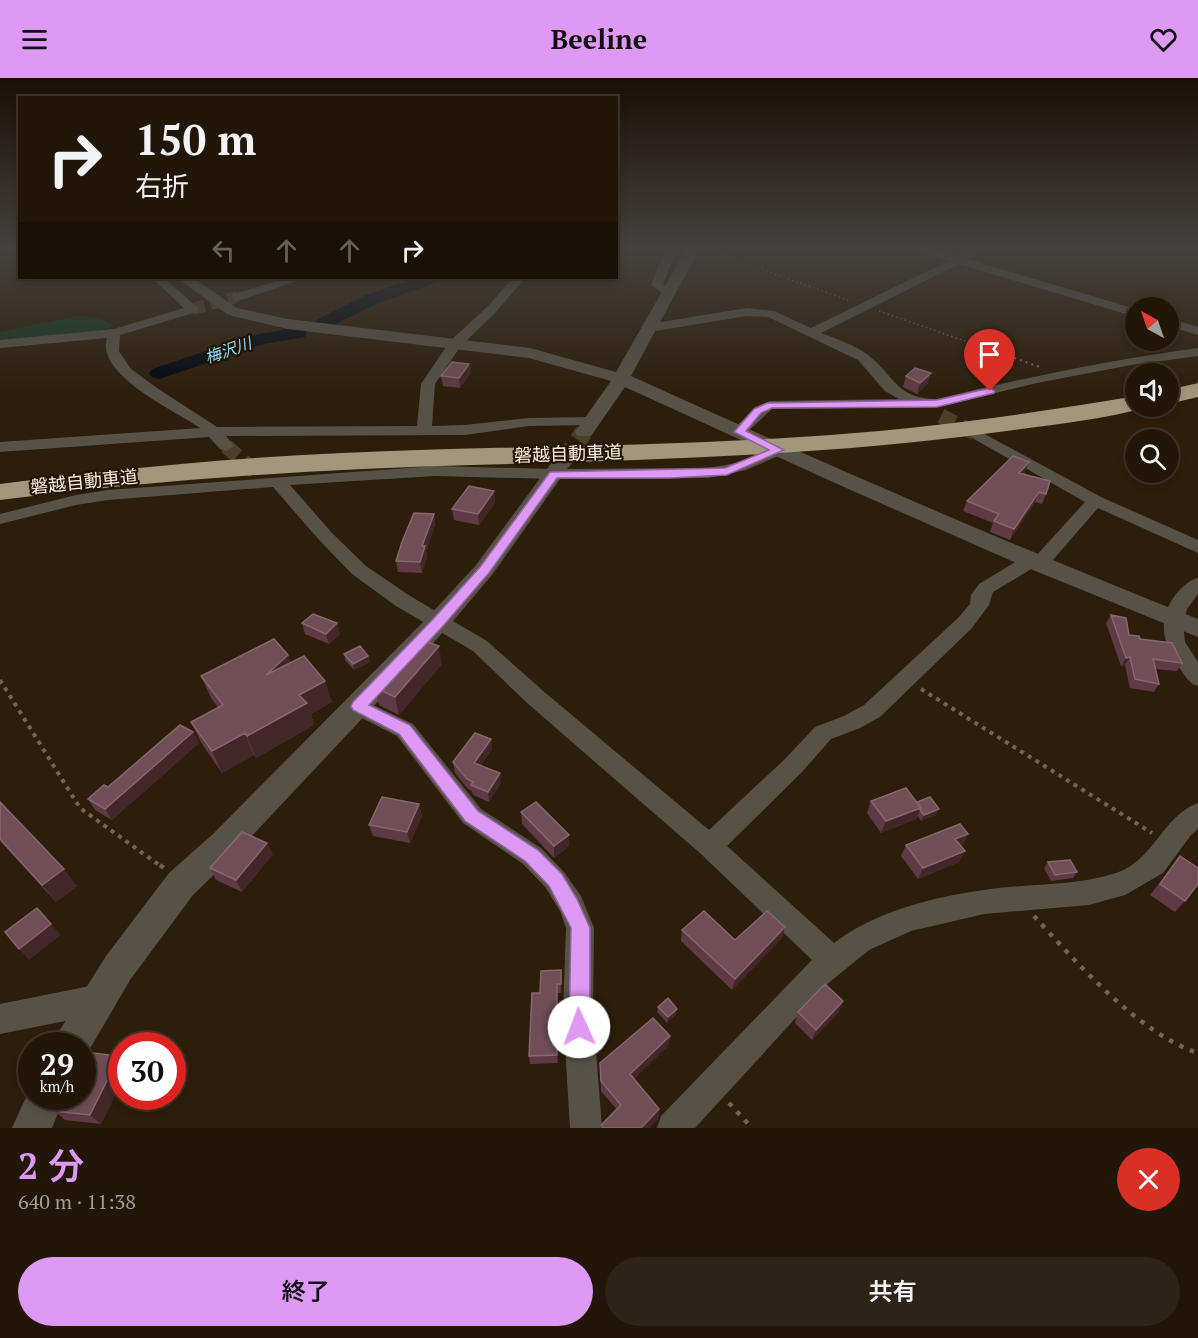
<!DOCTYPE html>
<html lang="ja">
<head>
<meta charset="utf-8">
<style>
  body { margin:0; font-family:"PT Serif","Noto Sans JP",serif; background:#2d2316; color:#f1f3f6; height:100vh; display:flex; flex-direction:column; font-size:22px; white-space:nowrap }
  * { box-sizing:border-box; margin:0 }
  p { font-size:20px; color:#a29f9c }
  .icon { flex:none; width:33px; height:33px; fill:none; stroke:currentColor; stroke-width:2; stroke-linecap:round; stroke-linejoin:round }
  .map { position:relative; height:1050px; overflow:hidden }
  .sheet { display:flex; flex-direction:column; background:#211608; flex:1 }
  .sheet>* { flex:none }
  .top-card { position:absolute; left:18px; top:18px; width:600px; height:183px; border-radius:0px; box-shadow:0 3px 9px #0003,0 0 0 2px #3e3529; background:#211608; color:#f1f3f6; overflow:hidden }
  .needle { width:39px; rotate:320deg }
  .tools { position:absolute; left:1125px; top:219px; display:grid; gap:12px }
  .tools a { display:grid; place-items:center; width:54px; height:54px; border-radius:50%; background:#211608; box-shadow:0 3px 9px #0003,0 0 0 2px #3e3529; font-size:30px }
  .speed { position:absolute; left:18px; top:954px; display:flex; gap:12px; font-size:30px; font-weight:700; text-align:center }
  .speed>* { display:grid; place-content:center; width:78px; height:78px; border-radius:50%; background:#211608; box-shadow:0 3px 9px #0003,0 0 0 2px #3e3529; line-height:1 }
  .speed small { font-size:15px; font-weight:400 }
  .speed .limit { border:9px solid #d22; background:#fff; color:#111 }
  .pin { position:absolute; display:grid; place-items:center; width:51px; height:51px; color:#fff; margin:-62px -26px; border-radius:50% 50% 50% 0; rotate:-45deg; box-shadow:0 0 6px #0007 }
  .pin .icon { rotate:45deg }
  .me { position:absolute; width:66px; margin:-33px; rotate:358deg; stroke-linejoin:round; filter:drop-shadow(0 0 4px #0008) }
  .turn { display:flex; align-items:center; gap:21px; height:126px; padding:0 18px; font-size:27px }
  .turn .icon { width:78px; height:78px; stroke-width:2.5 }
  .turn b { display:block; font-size:42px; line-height:51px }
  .lanes { display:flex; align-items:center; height:57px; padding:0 18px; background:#0003; justify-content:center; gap:30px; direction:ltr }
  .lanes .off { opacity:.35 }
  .round { display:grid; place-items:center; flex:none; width:63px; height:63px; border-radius:32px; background:#2d2316 }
  .overview { display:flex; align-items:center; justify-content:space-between; height:102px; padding:0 18px }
  h1 { font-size:36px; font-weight:600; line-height:45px; color:#dd99f3 }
  .action { display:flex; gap:12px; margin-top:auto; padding:12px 18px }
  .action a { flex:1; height:69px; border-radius:36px; background:#dd99f3; color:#111; font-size:24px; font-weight:600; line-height:69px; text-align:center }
  .action a+a { background:#2d2316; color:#f1f3f6 }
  header { display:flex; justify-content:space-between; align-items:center; height:78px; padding:0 18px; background:#dd99f3; color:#111; font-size:27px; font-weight:600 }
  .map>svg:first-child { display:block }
  .green { fill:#143822 }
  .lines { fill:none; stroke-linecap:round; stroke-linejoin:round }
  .river { fill:#000a13; fill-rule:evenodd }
  .minor-tunnel-far1 { stroke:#4b3e2b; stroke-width:12; stroke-dasharray:12 6; stroke-linecap:butt }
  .minor-tunnel { stroke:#4b3e2b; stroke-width:15; stroke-dasharray:15 8; stroke-linecap:butt }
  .tertiary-tunnel { stroke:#4b3e2b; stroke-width:18; stroke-dasharray:18 9; stroke-linecap:butt }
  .path-far3 { stroke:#716453; stroke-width:1.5; stroke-dasharray:1.5 3; stroke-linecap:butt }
  .path-far2 { stroke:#716453; stroke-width:2; stroke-dasharray:2 4; stroke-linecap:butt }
  .path-far1 { stroke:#716453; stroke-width:4; stroke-dasharray:4 5; stroke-linecap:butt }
  .path { stroke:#716453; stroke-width:4.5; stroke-dasharray:4.5 7; stroke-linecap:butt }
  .minor { fill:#575248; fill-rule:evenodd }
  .tertiary { fill:#575248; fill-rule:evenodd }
  .motorway { fill:#a2967c; fill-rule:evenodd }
  .wall { fill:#5f3a46 }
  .shaded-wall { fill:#432627 }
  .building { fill:#704d57; stroke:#85676d; stroke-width:1.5 }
  .route { fill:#dd99f3; stroke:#90639e; stroke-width:1.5 }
  .labels { text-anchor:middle; stroke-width:4.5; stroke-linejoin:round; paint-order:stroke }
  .far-water-label { font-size:16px; font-style:italic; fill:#8cdafb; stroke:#221503 }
  .street-label { font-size:18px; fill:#fbf1e5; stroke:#221503 }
</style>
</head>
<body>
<header><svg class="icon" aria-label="menu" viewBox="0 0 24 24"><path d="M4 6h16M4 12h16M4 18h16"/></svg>Beeline<svg class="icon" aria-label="heart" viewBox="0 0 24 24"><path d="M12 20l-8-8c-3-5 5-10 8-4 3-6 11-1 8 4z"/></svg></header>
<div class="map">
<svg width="1198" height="1050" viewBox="0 0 1198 1050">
  <rect width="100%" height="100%" fill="#2c1e0a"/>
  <!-- green -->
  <path class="green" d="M79 238C92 239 103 240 113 248 77 262 37 254 0 264V254Z"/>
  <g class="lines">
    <!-- river -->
    <path class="river" d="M417 200H440L438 204 378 225 328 250H316L313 246 316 242 366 217Z
      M298 249 305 251 307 255 305 259 264 266 159 301 152 299 149 295 152 291 254 257Z"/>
    <!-- minor-tunnel-far1 -->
    <path class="minor-tunnel-far1" d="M193 231 237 219"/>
    <!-- minor-tunnel -->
    <path class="minor-tunnel" d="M941 338 977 356
      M226 368 258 396"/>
    <!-- tertiary-tunnel -->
    <path class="tertiary-tunnel" d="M562 384 584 354"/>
    <!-- path-far3 -->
    <path class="path-far3" d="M707 172 850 223
      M879 233 1008 278"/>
    <!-- path-far2 -->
    <path class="path-far2" d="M1003 276 1040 289"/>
    <!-- path-far1 -->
    <path class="path-far1" d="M0 602 80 730 162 789
      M921 611 1152 755"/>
    <!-- path -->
    <path class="path" d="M160 787 164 790
      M1034 838C1076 884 1138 955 1198 975
      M729 1025 752 1050"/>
    <!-- minor -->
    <path class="minor" d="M0 170H7L0 174Z
      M661 170H672L675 174 663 206 674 215 668 219 651 207 664 174Z
      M912 170H929L957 178 973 170H987L967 181 1136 231V239L959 186 821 255C836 261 856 267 868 277 895 298 896 321 937 321 1024 300 1110 282 1198 270V278L1131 287 1037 305 937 329 772 331 744 357H734L731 354 734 351 755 329 770 323 899 321 885 313 858 282 768 239 747 238 649 254 643 250 649 246 747 230 774 233 811 250 948 183Z
      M152 200H164L199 231 197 234 120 257 119 273 131 291 157 310 217 349 417 348 421 306 450 263 486 230 513 200H525L494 236 460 269 435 306 432 348 465 347 529 340 593 339 600 343 593 347 529 348 465 357 226 358 234 368 226 373 220 371 209 359 0 374V364L200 350C176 333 95 297 107 260L0 270V262L114 251 184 230Z
      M289 200H305L241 222 237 223 231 219 233 216Z
      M1168 240 1198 249V257L1168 248Z
      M979 353 1101 419 1198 462V475L1098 430 1046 490H1033L993 514 989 527 972 550 880 639 860 650 831 661 802 694 727 768 834 865C876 833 933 819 984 812 1028 805 1073 809 1116 795 1154 783 1162 738 1198 725V751L1191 757 1163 795 1125 817 1089 827 984 836 911 853 869 872 826 907 695 1050H657L661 1038 812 882 701 776 526 624 473 573 396 528 352 496 320 463 273 409 108 422 76 427 0 446V436L76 417 108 412 435 388 554 391 708 390 736 385 773 369H785L787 372 785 375 746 392 708 400 554 401 435 398 290 407 332 455 366 488 410 518 487 563 542 612 709 752 786 680 815 649 844 638 864 627 958 540 970 526 971 517 979 506 1024 479 1036 478 1085 424 974 361 971 358 974 355Z
      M1198 500V516L1187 531 1183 546 1185 564 1198 584V608C1188 605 1185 597 1179 589 1162 565 1157 541 1176 516 1182 509 1189 502 1198 500Z
      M358 620 413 646 481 731 541 770 564 794 581 818 594 850 593 935 602 1050H570L563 935 566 850 560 833 546 810 523 786 463 745 397 658 350 634 347 628 350 622Z
      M100 906 110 911 115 921 110 931 100 936 0 956V926Z"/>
    <!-- tertiary -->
    <path class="tertiary" d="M687 170H700L631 298C818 383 1006 465 1198 541V559L1023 488 835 405 625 309 591 358H577L575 354 611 303 529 280 288 251 232 238 227 236 177 200H193L237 230 288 241 530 270 616 294Z
      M562 378 569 380 572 384 492 497 448 549 235 776 193 817 130 902 84 981 82 982V968H52L58 955 106 878 169 795 213 756 430 537 476 487 555 380Z
      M32 1006V1018H65L52 1050H12Z"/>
    <!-- motorway -->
    <path class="motorway" d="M1198 305V319L1168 326V312Z
      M1136 318V328H1146L1145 330C1095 343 1042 348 991 355 818 378 646 382 472 387 314 391 157 402 0 422V406C114 391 228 380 342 375 495 368 648 369 800 359 913 352 1024 337 1136 318Z"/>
  </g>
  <!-- wall -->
  <path class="wall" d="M469 286 470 296 460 310 443 308 441 298Z
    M906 298 928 305 917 316 903 309Z
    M1025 394 1024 396 1046 416 1042 426 1035 424 1010 462 990 454 993 445 963 433 967 423Z
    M494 413 495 425 479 447 454 442 452 431Z
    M434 436 435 447 426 473 427 479 422 495 398 494 396 483Z
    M1111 537 1129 557 1140 561 1182 585 1177 593 1155 591 1159 606 1154 614 1130 610 1125 587 1121 588 1106 545Z
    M302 545H337L340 556 329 566 305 556Z
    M344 576 368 578 370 584 354 592 345 582Z
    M288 577 291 585 332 624 311 636 314 647 256 680 254 677 222 695 202 666 191 644 218 630 211 620 201 598Z
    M442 586 399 637 379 627 374 609Z
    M193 654 199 665 112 742 95 732 88 721 108 709Z
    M491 661 492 671 481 687 501 705 489 724 473 717 472 713 468 711 455 695 453 684Z
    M871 723 917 724 936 737 921 743 918 738 916 741 881 755 867 735Z
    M0 724 77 808 56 824 0 763Z
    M419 726 422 738 410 765 373 758 369 747Z
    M521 734 569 757V768L554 780 522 746Z
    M906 767H963L960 768 965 773 959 784 918 801 901 778Z
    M273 776 242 814 216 802 210 790Z
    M1180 778 1185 823 1175 834 1150 817Z
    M1048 784 1077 794 1073 800 1051 803 1044 790Z
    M785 849 782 860 732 912 681 863 682 852 735 862Z
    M561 892V915H558V985L530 986 529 978 540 915Z
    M843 923 839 934 812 962 795 945 798 934Z
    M658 929 676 936 667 945 657 934Z
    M670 958 668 968 634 1001 659 1031 658 1041 649 1050H600L601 1047 617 1032 601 1013 600 985Z
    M119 978 122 980V1003L101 1046 65 1042 54 1033Z"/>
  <!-- shaded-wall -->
  <path class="shaded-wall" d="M469 286 470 296 460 310 459 300Z
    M931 295 928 305 917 316 920 305Z
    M1029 384 1025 394 1015 405 1019 395Z
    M494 413 495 425 479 447 478 436Z
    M1039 414 1035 424 1010 462 1014 451Z
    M434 436 435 447 426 473 427 479 422 495 420 484 422 468Z
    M337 545 340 556 329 566 326 556Z
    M439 568 442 586 399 637 395 619Z
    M288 577 295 598 266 597Z
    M368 578 370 584 354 592 353 586Z
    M1130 579 1125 587 1121 588 1126 580Z
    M325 603 332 624 311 636 314 647 256 680 247 658 299 617Z
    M193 654 199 665 112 742 105 731Z
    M245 655 254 677 222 695 212 673Z
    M491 661 492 671 475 695 474 685Z
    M500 695 501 705 489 724 488 714Z
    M419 726 422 738 410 765 407 754Z
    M921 730 916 741 881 755 886 743Z
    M939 731 936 737 921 743 924 737Z
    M968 756 963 767 950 772 955 761Z
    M569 757V768L554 780V768Z
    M267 765 273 776 242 814 236 802Z
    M965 773 959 784 918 801 923 790Z
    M64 791 77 808 56 824 42 807Z
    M51 846 61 857 29 882 19 871Z
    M785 849 782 860 732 912 735 901Z
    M557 906 558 915V985L557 977Z
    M843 923 839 934 812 962 816 952Z
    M677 931 676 936 667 945 668 939Z
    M670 958 668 968 629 1006 630 996Z
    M119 978 122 980V1003L101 1046 90 1037Z
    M659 1031 658 1041 649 1050H641Z"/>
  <!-- building -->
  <path class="building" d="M452 284 469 286 459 300 441 298Z
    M915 290 931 295 920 305 906 298Z
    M1013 378 1029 384 1019 395 1050 403 1046 416 1039 414 1014 451 994 443 999 436 967 423Z
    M469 408 494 413 478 436 452 431Z
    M414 435 434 436 422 468H425L420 484 396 483 402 464Z
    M313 536 337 545 326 556 302 545Z
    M1111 537 1126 540 1129 557 1139 558 1140 561 1172 565 1182 585 1153 581 1159 606 1135 601 1130 579 1126 580Z
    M274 561 288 577 266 597 304 578 325 603 299 617 307 625 247 658 245 655 212 673 191 644 223 627 201 598Z
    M419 561 439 568 395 619 374 609Z
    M360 568 368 578 353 586 344 576Z
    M180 647 193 654 105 731 88 721 104 707 108 709Z
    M475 655 491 661 474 685 500 695 488 714 471 707 473 704 467 701 453 684Z
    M906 710 921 730 886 743 871 723Z
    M382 719 419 726 407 754 369 747Z
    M930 719 939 731 924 737 920 732 921 730 917 724Z
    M0 724 64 791 42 807 0 761Z
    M536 724 569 757 554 768 521 734Z
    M960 746 968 756 955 761 965 773 923 790 906 767Z
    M242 754 267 765 236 802 210 790Z
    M1180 778 1198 790V806L1185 823 1160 806Z
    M1070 782 1077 794 1055 797 1048 784Z
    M37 830 51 846 19 871 5 854Z
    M704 833 735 862 767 833 785 849 735 901 682 852Z
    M561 892V906H557V977L529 978 532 915H540L541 893Z
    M825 906 843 923 816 952 798 934Z
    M668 920 677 931 668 939 658 929Z
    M653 940 670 958 630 996 659 1031 641 1050H603L601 1047 621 1027 601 1003 600 985Z
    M84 974 119 978 90 1037 54 1033 61 1018H82V977Z"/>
  <!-- sky -->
  <linearGradient id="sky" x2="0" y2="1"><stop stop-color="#181006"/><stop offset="0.54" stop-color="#45413e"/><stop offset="1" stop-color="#45413e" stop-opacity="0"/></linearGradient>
  <rect width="1198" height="317" fill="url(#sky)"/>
  <!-- route -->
  <path class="route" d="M990 310 995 313 994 315 937 329 772 330 761 335 746 353 784 372 727 397 670 400H557L489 495 444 547 369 627 410 647 478 733 538 772 562 796 577 821 590 850V949L587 957 579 960 572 957 569 949 571 850 549 808 525 783 465 743 399 656 353 632 351 628 353 624 434 540 480 489 550 394 725 390 769 372 734 354 754 331 767 325 937 322Z"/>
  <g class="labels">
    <!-- far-water labels -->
    <g class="far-water-label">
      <text transform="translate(228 272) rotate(-19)" y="6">梅沢川</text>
    </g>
    <!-- street labels -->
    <g class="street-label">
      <text transform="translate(568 376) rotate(-2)" y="6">磐越自動車道</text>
      <text transform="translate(84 404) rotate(-6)" y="6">磐越自動車道</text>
    </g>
  </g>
</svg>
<div class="tools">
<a><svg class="needle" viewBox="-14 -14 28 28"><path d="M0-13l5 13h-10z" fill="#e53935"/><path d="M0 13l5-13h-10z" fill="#a29f9c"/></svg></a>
<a><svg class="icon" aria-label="sound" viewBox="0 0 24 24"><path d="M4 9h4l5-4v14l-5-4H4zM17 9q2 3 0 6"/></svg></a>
<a><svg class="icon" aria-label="search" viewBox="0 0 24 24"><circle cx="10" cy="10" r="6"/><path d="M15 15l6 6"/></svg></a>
</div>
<div class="speed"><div>29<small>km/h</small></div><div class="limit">30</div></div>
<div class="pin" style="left:990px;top:313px;background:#d93025"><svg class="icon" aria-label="arrive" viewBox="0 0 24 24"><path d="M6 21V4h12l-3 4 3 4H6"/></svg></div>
<svg class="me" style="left:579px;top:949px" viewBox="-20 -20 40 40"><circle r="19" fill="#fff"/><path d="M0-13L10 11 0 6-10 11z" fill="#dd99f3"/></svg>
<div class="top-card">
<div class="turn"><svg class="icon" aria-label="right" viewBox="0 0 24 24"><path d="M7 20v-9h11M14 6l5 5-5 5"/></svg><div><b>150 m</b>右折</div></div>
<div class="lanes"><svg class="icon off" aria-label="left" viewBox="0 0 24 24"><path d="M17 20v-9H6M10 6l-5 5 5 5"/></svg><svg class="icon off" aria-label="ahead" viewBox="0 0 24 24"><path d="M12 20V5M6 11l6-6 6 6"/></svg><svg class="icon off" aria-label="ahead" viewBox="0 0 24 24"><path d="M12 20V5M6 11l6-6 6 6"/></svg><svg class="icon" aria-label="right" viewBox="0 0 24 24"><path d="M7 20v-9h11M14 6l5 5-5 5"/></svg></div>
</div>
</div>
<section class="sheet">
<div class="overview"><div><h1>2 分</h1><p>640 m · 11:38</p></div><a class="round" style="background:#d93025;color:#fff"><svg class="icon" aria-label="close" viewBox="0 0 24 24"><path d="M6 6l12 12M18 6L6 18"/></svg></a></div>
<div class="action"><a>終了</a><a>共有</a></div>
</section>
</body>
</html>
